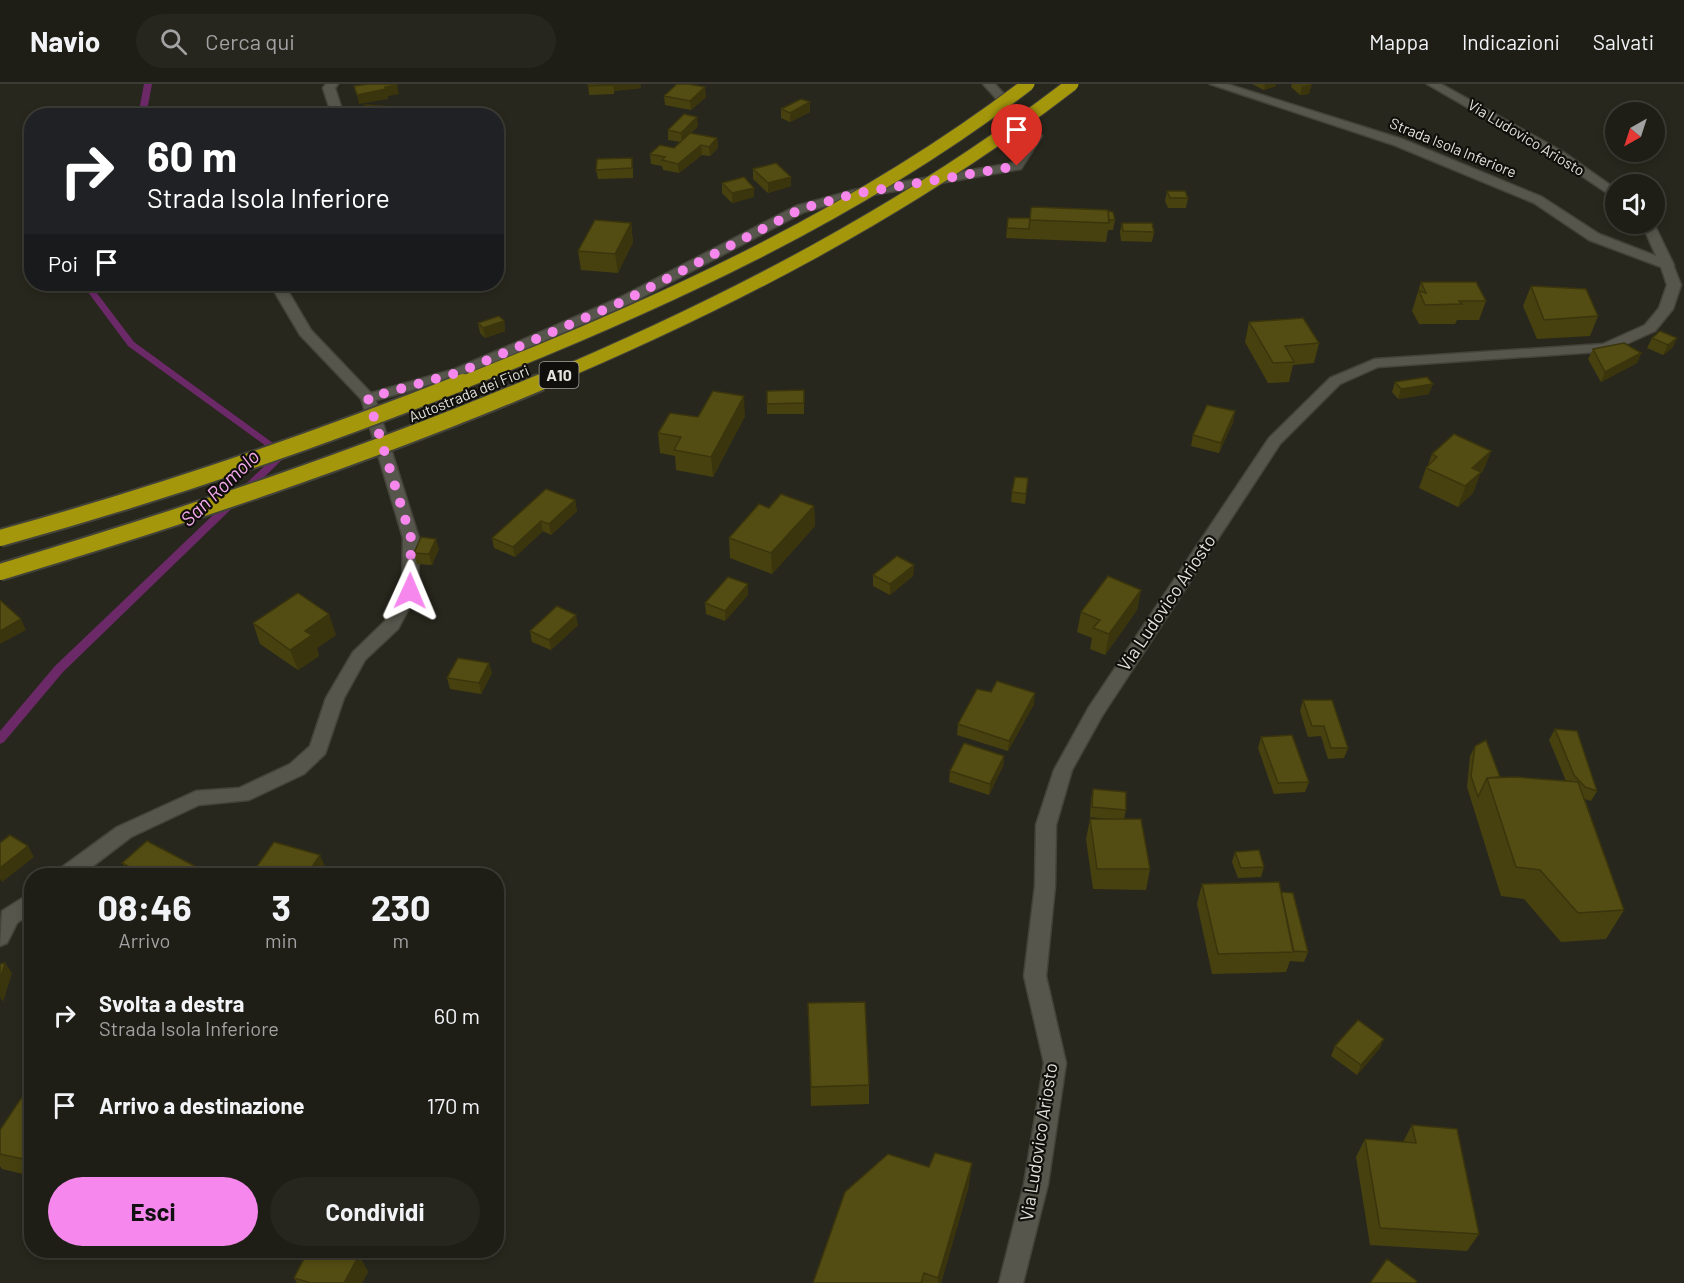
<!DOCTYPE html>
<html lang="it">
<head>
<meta charset="utf-8">
<style>
  body { margin:0; font-family:Barlow,sans-serif; background:#26261f; color:#f1f3f6; height:100vh; display:flex; flex-direction:column; font-size:22px; white-space:nowrap }
  * { box-sizing:border-box; margin:0 }
  p { font-size:20px; color:#a1a2a1 }
  .icon { flex:none; width:33px; height:33px; fill:none; stroke:currentColor; stroke-width:2; stroke-linecap:round; stroke-linejoin:round }
  .map { position:relative; flex:1; overflow:hidden }
  .details { position:absolute; left:24px; top:784px; width:480px; height:390px; display:flex; flex-direction:column; background:#1e1d16; border-radius:24px; box-shadow:0 3px 9px #0003,0 0 0 2px #3c3b35 }
  .details>* { flex:none }
  .guide { position:absolute; left:24px; top:24px; width:480px; height:183px; border-radius:24px; box-shadow:0 3px 9px #0003,0 0 0 2px #3c3b35; background:#202124; color:#fff; overflow:hidden }
  .needle { width:39px; rotate:219deg }
  .controls { position:absolute; left:1605px; top:18px; display:grid; gap:12px }
  .controls a { display:grid; place-items:center; width:60px; height:60px; border-radius:50%; background:#1e1d16; box-shadow:0 3px 9px #0003,0 0 0 2px #3c3b35; font-size:30px }
  .pin { position:absolute; display:grid; place-items:center; width:51px; height:51px; color:#fff; margin:-62px -26px; border-radius:50% 50% 50% 0; rotate:-45deg; box-shadow:0 0 6px #0007 }
  .pin .icon { rotate:45deg }
  .me { position:absolute; width:66px; margin:-33px; rotate:1deg; stroke-linejoin:round; filter:drop-shadow(0 0 4px #0008) }
  .turn { display:flex; align-items:center; gap:21px; height:126px; padding:0 24px; font-size:27px }
  .turn .icon { width:78px; height:78px; stroke-width:2.5 }
  .turn b { display:block; font-size:42px; line-height:51px }
  .then { display:flex; align-items:center; height:57px; padding:0 24px; background:#0003; gap:12px; font-size:22px }
  .eta { display:flex; justify-content:space-evenly; align-items:center; height:102px; text-align:center }
  .eta b { font-size:36px; font-weight:700; line-height:42px }
  .action { display:flex; gap:12px; margin-top:auto; padding:12px 24px }
  .action a { flex:1; height:69px; border-radius:36px; background:#f688ed; color:#111; font-size:24px; font-weight:700; line-height:69px; text-align:center }
  .action a+a { background:#26261f; color:#f1f3f6 }
  ul { padding:0; list-style:none }
  li { display:flex; align-items:center; gap:18px; height:90px; padding:0 24px }
  li div { flex:1 }
  li b { display:block; font-size:22px }
  li em { font-style:normal }
  header { display:flex; align-items:center; gap:36px; box-sizing:border-box; height:84px; padding:0 30px; background:#1e1d16; border-bottom:2px solid #3c3b35 }
  header strong { font-size:28px }
  nav { display:flex; gap:33px; margin-inline-start:auto; font-size:21px }
  .search { width:420px; height:54px; background:#26261f; display:flex; align-items:center; gap:15px; box-sizing:border-box; padding:0 21px; border-radius:33px; color:#a1a2a1; font-size:22px }
  .map>svg:first-child { display:block }
  .lines { fill:none; stroke-linecap:round; stroke-linejoin:round }
  .stream { fill:#6c2968; fill-rule:evenodd }
  .street-casing { stroke:#43433a; stroke-width:3 }
  .secondary-casing { stroke:#43433a; stroke-width:3 }
  .street { fill:#57564c; fill-rule:evenodd }
  .secondary { fill:#57564c; fill-rule:evenodd }
  .highway-bridge-far1-casing { stroke:#43433a; stroke-width:15; stroke-linecap:butt }
  .highway-bridge-casing { stroke:#43433a; stroke-width:20; stroke-linecap:butt }
  .highway-bridge-far1 { stroke:#a5970c; stroke-width:13 }
  .highway-bridge { stroke:#a5970c; stroke-width:16 }
  .wall { fill:#474110 }
  .shaded-wall { fill:#3a350d }
  .building { fill:#534c13; stroke:#3a350d; stroke-width:1.5 }
  .route { stroke:#f688ed; stroke-width:10; stroke-dasharray:0 18 }
  .labels { text-anchor:middle; stroke-width:4.5; stroke-linejoin:round; paint-order:stroke }
  .far-street-label { font-size:15px; fill:#e3e3dc; stroke:#100f0b }
  .shield { fill:#100f0b; stroke:#a4a39d; stroke-width:1.5 }
  .shield-label { font-size:16px; font-weight:bold; fill:#e3e3dc }
  .street-label { font-size:18px; fill:#e3e3dc; stroke:#100f0b }
  .water-label { font-size:20px; font-style:italic; fill:#f6aaee; stroke:#100f0b }
</style>
</head>
<body>
<header>
<strong>Navio</strong>
<div class="search"><svg class="icon" aria-label="search" viewBox="0 0 24 24"><circle cx="10" cy="10" r="6"/><path d="M15 15l6 6"/></svg>Cerca qui</div>
<nav><a>Mappa</a><a>Indicazioni</a><a>Salvati</a></nav>
</header>
<div class="map">
<svg width="1684" height="1199" viewBox="0 0 1684 1199">
  <rect width="100%" height="100%" fill="#28271d"/>
  <g class="lines">
    <!-- stream -->
    <path class="stream" d="M144 0H152L146 32H138Z
      M82 200H90L134 258 288 370 63 588 4 658 0 660V647L55 582 277 370 128 262Z"/>
    <!-- street casing -->
    <g class="street-casing">
      <path id="street" d="M1427 0H1441L1563 68 1616 105V115L1555 74Z
        M1642 140H1654L1674 181 1672 184 1667 185 1660 181Z
        M368 310 375 314 419 454 418 507 398 545 365 576 344 614 325 670 304 690 249 716 199 721 131 753 80 792H55L58 786 117 743 196 707 239 704 290 680 310 662 326 614 353 568 385 537 402 507 403 454 361 314Z
        M32 808V828L17 839 7 859 0 862 2 827Z"/>
    </g>
    <!-- secondary casing -->
    <g class="secondary-casing">
      <path id="secondary" d="M326 0H338L335 4 344 32H332L323 4Z
        M983 0H995L1042 52 1021 85 855 114 804 128 629 220 465 291 373 317H363L300 251 274 207 275 200H287L288 207 311 246 371 309 455 285 619 214 796 122 854 106 1013 79 1030 52Z
        M1210 0H1227L1402 55 1542 113 1599 150 1672 178 1681 201 1673 225 1655 247 1611 267 1378 283 1340 300 1280 360 1102 632 1072 686 1056 741 1055 802 1046 892 1066 979 1048 1100 1023 1199H999L1024 1100 1044 979 1024 892 1035 802 1036 741 1054 686 1089 623 1269 354 1330 294 1375 275 1603 260 1645 241 1659 224 1667 201 1661 183 1589 156 1534 119 1394 61Z"/>
    </g>
    <!-- street -->
    <use href="#street" class="street"/>
    <!-- secondary -->
    <use href="#secondary" class="secondary"/>
    <!-- highway-bridge-far1 casing -->
    <g class="highway-bridge-far1-casing">
      <path id="highway-bridge-far1" d="M459 300C659 221 857 131 1028 0
        M537 300C727 220 909 126 1072 0"/>
    </g>
    <!-- highway-bridge casing -->
    <g class="highway-bridge-casing">
      <path id="highway-bridge" d="M0 454C157 411 312 358 463 298
        M0 488C183 433 364 373 541 298"/>
    </g>
    <!-- highway-bridge-far1 -->
    <use href="#highway-bridge-far1" class="highway-bridge-far1"/>
    <!-- highway-bridge -->
    <use href="#highway-bridge" class="highway-bridge"/>
  </g>
  <!-- wall -->
  <path class="wall" d="M588 0H640L641 4 614 7V10L589 11Z
    M1252 0H1276V2L1264 6Z
    M1292 0H1311L1309 10 1300 11 1291 3Z
    M664 12 706 13 691 26 665 21Z
    M810 18V28L790 38 781 34V25Z
    M698 42 691 49 717 54 718 64 710 72 702 71 679 89 663 86 662 82 651 80 650 70 674 64 681 58 668 56V46Z
    M633 83V94L598 95 596 86Z
    M753 85 791 93V102L768 109 753 95Z
    M722 99 754 113 732 119 722 109Z
    M1167 107 1188 114 1186 124H1168L1165 117Z
    M1008 134H1030L1115 136 1113 146H1108L1106 158 1006 154Z
    M631 139 633 158 618 189 581 186 578 167Z
    M1122 139 1154 148 1152 158 1121 157 1120 148Z
    M1421 198 1486 217 1479 236H1457L1455 240H1419L1412 227Z
    M1531 202 1598 232 1590 252 1537 255 1523 222Z
    M504 237 505 247 485 254 480 249 478 239Z
    M1249 238 1319 259 1314 279 1293 281 1289 298 1268 299 1245 258Z
    M1652 254H1677L1672 264 1663 271 1647 264Z
    M1593 265 1641 269 1637 279 1601 298 1588 275Z
    M1395 298 1429 310 1398 315 1392 308Z
    M804 306V330H767V307Z
    M1235 327 1233 338 1219 369 1191 362 1193 351Z
    M745 332 713 393 676 386 675 372 660 369 658 349 698 333Z
    M1491 367 1483 387 1480 390 1473 409 1458 423 1419 404 1426 384 1428 381 1432 370Z
    M1028 394 1025 420 1011 418 1012 408Z
    M575 416 577 427 551 451 543 447 515 473 494 464 492 454Z
    M814 422 815 442 772 490 730 474 729 454 769 424Z
    M439 465 432 481 417 480 414 469Z
    M914 481 913 492 890 511 873 502V491Z
    M1141 506 1137 526 1105 571 1090 565 1092 554 1077 548 1081 528Z
    M748 511 725 537 706 530 705 519Z
    M253 539 336 551 317 564 319 572 298 586 260 560Z
    M578 541 551 566 532 558 530 547Z
    M492 589 481 610 450 605 447 594Z
    M991 608 1034 620 1008 667 957 651 958 640Z
    M1303 616 1348 664 1344 674 1328 675 1321 652 1308 653 1300 627Z
    M1555 645 1597 707 1591 717 1585 715 1624 826 1606 855 1561 858 1524 815 1501 812 1467 703 1470 672 1475 662 1500 693 1566 697 1549 656Z
    M1261 653 1309 698 1305 708 1274 710 1258 664Z
    M1004 672 1003 682 989 711 949 698 950 687Z
    M1093 705 1126 726 1124 735 1150 785 1146 806 1093 805 1086 755 1090 735H1108L1090 733 1091 715Z
    M1235 768 1264 783 1261 793 1238 794 1232 778Z
    M122 779 206 788 208 792H132L128 790Z
    M1202 800 1281 808 1308 868 1304 878 1290 877 1286 888 1212 890 1197 820Z
    M808 919 869 1001V1020L811 1022Z
    M1335 962 1380 964 1357 991 1331 972Z
    M32 998V1092L2 1085 0 1082V1046Z
    M1412 1041 1479 1150 1467 1167 1370 1161 1356 1073 1365 1055 1403 1058Z
    M972 1079 968 1105 941 1199H813L929 1083Z
    M359 1171 368 1188 362 1199H297L294 1194Z"/>
  <!-- shaded-wall -->
  <path class="shaded-wall" d="M613 0H640L641 4 614 7Z
    M1265 0H1276V2L1264 6Z
    M1312 0 1309 10 1300 11 1302 2Z
    M397 1 399 10 388 12V15L359 20 357 11 385 3Z
    M705 3 706 13 691 26 690 17Z
    M810 18V28L790 38V29Z
    M393 23 395 32H387Z
    M697 33 698 42 682 58 681 49Z
    M717 54 718 64 710 72 709 63Z
    M701 61 702 71 679 89 678 80Z
    M791 93V102L768 109V99Z
    M754 104V113L732 119V109Z
    M631 139 633 158 618 189 615 170Z
    M504 237 505 247 485 254 483 244Z
    M1677 254 1672 264 1663 271 1668 261Z
    M1641 269 1637 279 1601 298 1605 288Z
    M1433 300 1429 310 1398 315 1401 305Z
    M744 312 745 332 713 393 711 373Z
    M1235 327 1233 338 1219 369 1221 359Z
    M1491 367 1483 387 1480 390 1473 409 1458 423 1472 384Z
    M575 416 577 427 551 451 549 440Z
    M814 422 815 442 772 490 771 469Z
    M541 437 543 447 515 473 513 463Z
    M436 455 439 465 432 481 429 470Z
    M914 481 913 492 890 511V500Z
    M748 500V511L725 537V527Z
    M1141 506 1137 526 1105 571 1109 550Z
    M329 530 336 551 317 564 319 572 298 586 290 566 305 547Z
    M576 531 578 541 551 566 549 556Z
    M21 535 26 546 0 560V547Z
    M489 579 492 589 481 610 479 599Z
    M1035 609 1034 620 1008 667 1009 657Z
    M1004 672 1003 682 989 711 990 700Z
    M28 762 34 773 2 798 0 795V784Z
    M320 771 329 791 328 792H306Z
    M206 788 208 792H201Z
    M5 879 12 889 3 918 0 913V895Z
    M1384 955 1380 964 1357 991 1361 981Z
    M498 1039 501 1048 496 1072V1047Z
    M972 1079 968 1105 941 1199H938V1194Z
    M359 1171 368 1188 362 1199H344Z"/>
  <!-- building -->
  <path class="building" d="M368 0H396L397 1 385 3 386 5 357 11 354 2Z
    M588 0H613V1L588 2Z
    M677 0H688L705 3 690 17 664 12Z
    M801 15 810 18 790 29 781 25Z
    M365 21 393 23 387 32 358 30Z
    M684 30 697 33 681 49 668 46Z
    M690 49 717 54 709 63 701 61 678 80 662 76 665 73 650 70 660 61 674 64Z
    M632 74V84L596 86 597 75Z
    M776 79 791 93 768 99 753 85Z
    M744 93 754 104 732 109 722 99Z
    M1167 107H1185L1188 114H1170Z
    M1034 123 1108 126 1109 139 1030 136 1031 124Z
    M1108 127 1113 128 1115 136H1109Z
    M1008 134H1030L1029 145 1007 144Z
    M595 136 631 139 615 170 578 167Z
    M1122 139H1152L1154 148 1123 147Z
    M1421 198H1476L1486 217H1459L1462 220 1425 221 1419 207 1426 209Z
    M1531 202 1586 205 1598 232 1544 236Z
    M499 232 504 237 483 244 478 239Z
    M1303 234 1319 259 1285 262 1294 278 1273 279 1249 238Z
    M1660 247 1677 254 1668 261 1652 254Z
    M1624 259 1641 269 1605 288 1593 265Z
    M1427 293 1433 300 1401 305 1395 298Z
    M804 306V319L767 320V307Z
    M713 307 744 312 711 373 674 366 681 353 658 349 670 329 698 333Z
    M1207 321 1235 327 1221 359 1193 351Z
    M1454 350 1491 367 1472 384 1481 388 1465 402 1426 384 1437 373 1432 370Z
    M1015 393 1028 394 1026 410 1012 408Z
    M546 405 575 416 549 440 541 437 513 463 492 454Z
    M781 410 814 422 771 469 729 454 759 420 769 424Z
    M421 453 436 455 429 470 414 469Z
    M897 472 914 481 890 500 873 491Z
    M1108 492 1141 506 1109 550 1093 544 1100 536 1081 528Z
    M728 493 748 500 725 527 705 519Z
    M298 509 329 530 305 547 312 551 290 566 253 539Z
    M0 516 21 535 0 547Z
    M557 522 576 531 549 556 530 547Z
    M458 574 489 579 479 599 447 594Z
    M997 597 1035 609 1009 657 958 640 977 605 991 608Z
    M1303 616H1332L1348 664H1331L1324 642H1312Z
    M1555 645 1577 647 1597 707 1585 703 1574 691Z
    M1292 651 1309 698 1278 699 1261 653Z
    M1486 656 1500 693 1487 694 1478 713 1471 692 1475 662Z
    M964 659 1004 672 990 700 950 687Z
    M1516 693 1578 698 1624 826 1578 829 1540 786 1516 783 1487 694Z
    M1093 705 1126 708V726L1092 723Z
    M1090 735H1141L1150 785H1097Z
    M10 751 28 762 0 784V759Z
    M147 757 206 788 201 792H146L122 779Z
    M274 758 320 771 306 792H250Z
    M1259 766 1264 783 1241 784 1235 768Z
    M1279 798 1294 868 1218 870 1202 800Z
    M1281 808 1293 809 1308 868 1293 867Z
    M5 879 0 895V880Z
    M865 918 869 1001 811 1003 808 919Z
    M1358 936 1384 955 1361 981 1335 962Z
    M32 998V1077L0 1070V1046Z
    M1412 1041 1457 1045 1479 1150 1380 1144 1365 1055 1416 1059Z
    M935 1069 972 1079 938 1194 924 1189 921 1199H813L845 1108 888 1070 929 1083Z
    M308 1167H346L359 1171 344 1199H307L308 1198 294 1194Z
    M1387 1175 1417 1197 1415 1199H1370Z"/>
  <g class="lines">
    <!-- route -->
    <path class="route" d="M410 507 411 454 368 314 460 288 624 217 801 125 854 110 1017 82"/>
  </g>
  <g class="labels">
    <!-- far-street labels -->
    <g class="far-street-label">
      <text transform="translate(1526 54) rotate(31)" y="5">Via Ludovico Ariosto</text>
      <text transform="translate(1453 64) rotate(22)" y="5">Strada Isola Inferiore</text>
      <text transform="translate(469 310) rotate(-22)" y="5">Autostrada dei Fiori</text>
    </g>
    <!-- shield labels -->
    <rect class="shield" x="539.5" y="278" width="39" height="26" rx="4.5"/>
    <g class="shield-label">
      <text x="559" y="297">A10</text>
    </g>
    <!-- street labels -->
    <g class="street-label">
      <text transform="translate(1167 519) rotate(-56)" y="6">Via Ludovico Ariosto</text>
      <text transform="translate(1039 1058) rotate(-81)" y="6">Via Ludovico Ariosto</text>
    </g>
    <!-- water labels -->
    <g class="water-label">
      <text transform="translate(220 404) rotate(-44)" y="7">San Romolo</text>
    </g>
  </g>
</svg>
<div class="controls">
<a><svg class="needle" viewBox="-14 -14 28 28"><path d="M0-13l5 13h-10z" fill="#e53935"/><path d="M0 13l5-13h-10z" fill="#a1a2a1"/></svg></a>
<a><svg class="icon" aria-label="sound" viewBox="0 0 24 24"><path d="M4 9h4l5-4v14l-5-4H4zM17 9q2 3 0 6"/></svg></a>
</div>
<div class="pin" style="left:1017px;top:82px;background:#d93025"><svg class="icon" aria-label="arrive" viewBox="0 0 24 24"><path d="M6 21V4h12l-3 4 3 4H6"/></svg></div>
<svg class="me" style="left:410px;top:507px" viewBox="-20 -20 40 40"><path d="M0-17L14 15 0 8-14 15z" fill="#f688ed" stroke="#fff" stroke-width="4"/></svg>
<div class="guide">
<div class="turn"><svg class="icon" aria-label="right" viewBox="0 0 24 24"><path d="M7 20v-9h11M14 6l5 5-5 5"/></svg><div><b>60 m</b>Strada Isola Inferiore</div></div>
<div class="then">Poi<svg class="icon" aria-label="arrive" viewBox="0 0 24 24"><path d="M6 21V4h12l-3 4 3 4H6"/></svg></div>
</div>
<section class="details">
<div class="eta">
<div><b>08:46</b><p>Arrivo</p></div>
<div><b>3</b><p>min</p></div>
<div><b>230</b><p>m</p></div>
</div>
<ul>
<li><svg class="icon" aria-label="right" viewBox="0 0 24 24"><path d="M7 20v-9h11M14 6l5 5-5 5"/></svg><div><b>Svolta a destra</b><p>Strada Isola Inferiore</p></div><em>60 m</em></li>
<li><svg class="icon" aria-label="arrive" viewBox="0 0 24 24"><path d="M6 21V4h12l-3 4 3 4H6"/></svg><div><b>Arrivo a destinazione</b></div><em>170 m</em></li>
</ul>
<div class="action"><a>Esci</a><a>Condividi</a></div>
</section>
</div>
</body>
</html>
